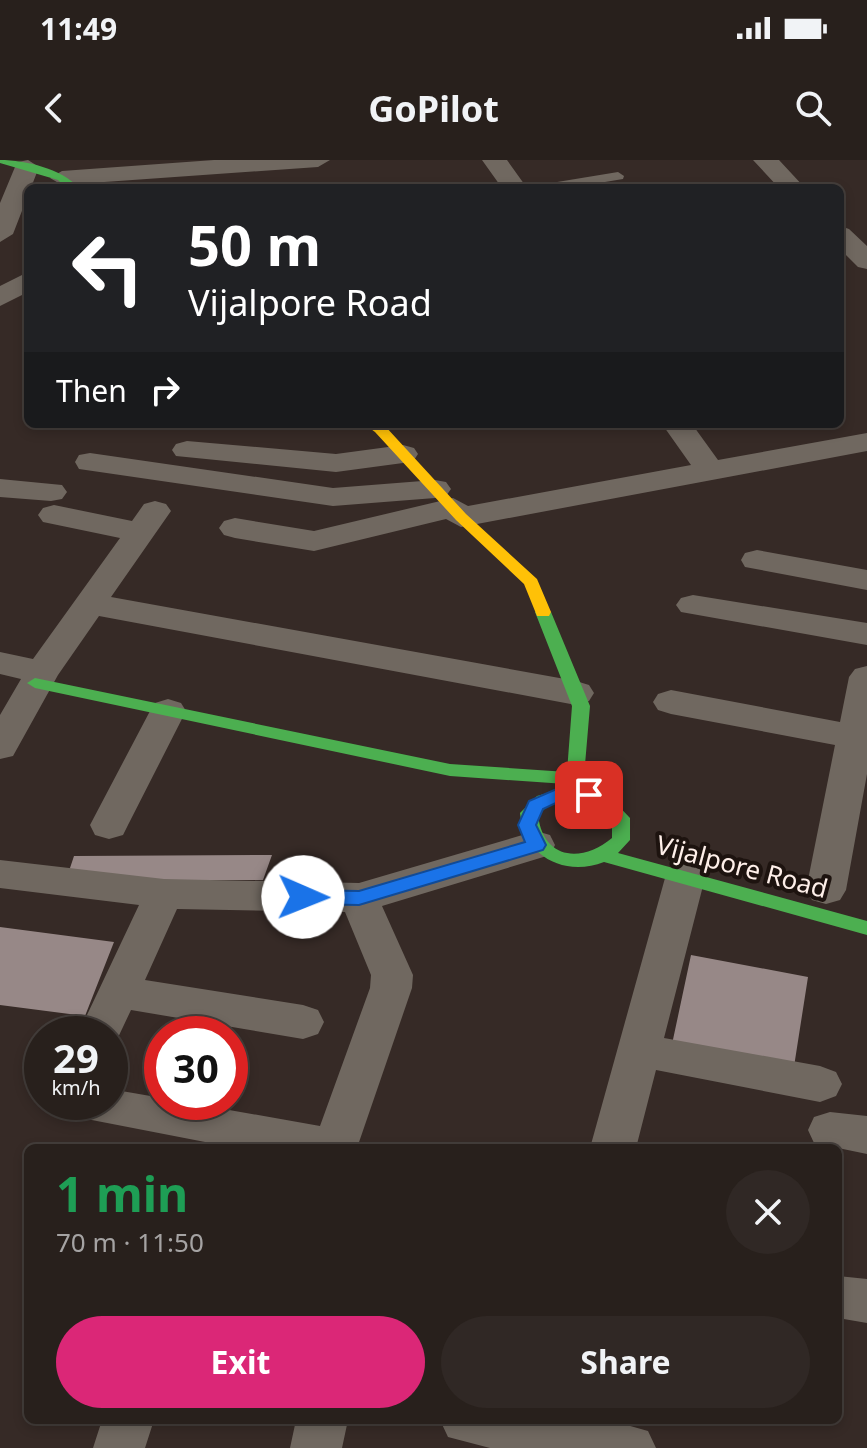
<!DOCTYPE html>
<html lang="en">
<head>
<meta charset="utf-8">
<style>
  body { margin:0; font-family:"Noto Sans",sans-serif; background:#302825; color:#f1f3f6; height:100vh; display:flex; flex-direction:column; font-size:30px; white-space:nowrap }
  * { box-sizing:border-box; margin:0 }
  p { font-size:26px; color:#a5a3a3 }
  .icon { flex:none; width:44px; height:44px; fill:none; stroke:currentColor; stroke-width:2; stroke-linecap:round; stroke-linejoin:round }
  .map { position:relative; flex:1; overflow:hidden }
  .panel { position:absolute; left:24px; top:984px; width:818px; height:280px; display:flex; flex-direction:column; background:#28201c; border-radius:12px; box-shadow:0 4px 12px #0003,0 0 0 2px #443e3b }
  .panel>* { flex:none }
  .guide { position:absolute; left:24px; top:24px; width:820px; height:244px; border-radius:12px; box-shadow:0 4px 12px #0003,0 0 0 2px #443e3b; background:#202124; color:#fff; overflow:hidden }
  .speed { position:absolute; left:24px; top:856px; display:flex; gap:16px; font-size:40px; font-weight:700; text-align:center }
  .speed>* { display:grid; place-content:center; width:104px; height:104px; border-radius:50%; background:#28201c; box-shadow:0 4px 12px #0003,0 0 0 2px #443e3b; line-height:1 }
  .speed small { font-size:20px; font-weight:400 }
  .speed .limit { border:12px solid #d22; background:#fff; color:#111 }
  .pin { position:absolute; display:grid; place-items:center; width:68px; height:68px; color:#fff; margin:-34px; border-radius:16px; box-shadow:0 4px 12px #0006 }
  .me { position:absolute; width:88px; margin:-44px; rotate:91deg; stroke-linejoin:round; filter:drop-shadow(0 0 6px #0008) }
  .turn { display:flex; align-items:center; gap:28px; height:168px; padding:0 32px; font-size:36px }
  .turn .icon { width:104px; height:104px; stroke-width:2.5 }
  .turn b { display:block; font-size:56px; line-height:68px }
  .then { display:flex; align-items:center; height:76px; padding:0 32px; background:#0003; gap:16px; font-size:30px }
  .round { display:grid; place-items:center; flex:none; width:84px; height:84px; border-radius:42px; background:#302825 }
  .headline { display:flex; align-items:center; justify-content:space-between; height:136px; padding:0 32px }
  h1 { font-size:48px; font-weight:700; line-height:60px; color:#1e9e55 }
  .button { display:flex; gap:16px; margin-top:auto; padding:16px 32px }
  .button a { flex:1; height:92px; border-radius:48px; background:#db2777; color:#fff; font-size:32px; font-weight:700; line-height:92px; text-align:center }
  .button a+a { background:#302825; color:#f1f3f6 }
  .status { display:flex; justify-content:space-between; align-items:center; height:56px; padding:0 40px; background:#28201c; direction:ltr }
  .status svg { height:22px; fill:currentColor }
  header { display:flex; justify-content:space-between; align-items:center; height:104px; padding:0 32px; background:#28201c; font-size:36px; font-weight:700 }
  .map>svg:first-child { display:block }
  .building { fill:#978887 }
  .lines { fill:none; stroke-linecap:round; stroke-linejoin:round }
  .lane { fill:#706860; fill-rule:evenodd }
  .street { fill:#706860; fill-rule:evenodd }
  .fast { fill:#4caf50; fill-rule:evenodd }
  .slow { fill:#ffc107; fill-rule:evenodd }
  .route { fill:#1a73e8; stroke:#114b97; stroke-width:2 }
  .labels { text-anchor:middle; stroke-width:8; stroke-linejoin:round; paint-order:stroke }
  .street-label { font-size:26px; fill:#feefe9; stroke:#1d130f }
</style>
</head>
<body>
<div class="status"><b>11:49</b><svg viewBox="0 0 49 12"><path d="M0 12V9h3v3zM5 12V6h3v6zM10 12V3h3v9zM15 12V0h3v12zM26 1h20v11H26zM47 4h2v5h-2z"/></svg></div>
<header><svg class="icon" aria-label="back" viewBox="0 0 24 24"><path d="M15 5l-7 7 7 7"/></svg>GoPilot<svg class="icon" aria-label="search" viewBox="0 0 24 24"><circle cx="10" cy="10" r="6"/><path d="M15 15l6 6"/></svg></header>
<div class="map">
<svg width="867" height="1288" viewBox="0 0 867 1288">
  <rect width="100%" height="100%" fill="#362a26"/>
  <!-- building -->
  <path class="building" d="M272 695 263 720H66L74 696Z
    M0 767 114 782 85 856 0 845Z
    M691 795 808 817 793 913 671 889Z"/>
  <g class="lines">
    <!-- lane -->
    <path class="lane" d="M618 12 624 16 623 19 569 28H538L545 24Z"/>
    <!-- street -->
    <path class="street" d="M28 0 39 7 13 74 0 82V43L15 7 18 2Z
      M214 0H330L318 7 62 25 50 18 62 11Z
      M482 0H507L527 28H502Z
      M753 0H779L805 28H779Z
      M840 66 849 69 867 86V109L858 107 840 89Z
      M28 112V132L0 146V126Z
      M662 264H692L718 300 867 273V291L461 367 446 359 314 391 235 378 224 375 219 368 224 361 235 358 314 371 453 338 468 346 691 305Z
      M187 281 336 294 403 285 414 288 418 294 414 300 403 303 336 312 176 296 172 290 176 284Z
      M90 293 333 328 435 320 446 322 451 329 446 336 435 338 333 346 79 309 75 302 79 295Z
      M0 319 62 325 67 332 62 339 51 341 0 337Z
      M155 341 166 344 171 351 111 437 576 521 589 525 594 533 589 541 576 545 99 456 58 515 13 596 0 599V555L21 519 0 514V492L33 499 120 378 43 362 38 355 43 348 54 345 132 361 144 344Z
      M757 390 867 410V430L745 407 741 400 745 393Z
      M693 435 867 463V485L681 452 676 445 681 438Z
      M867 506V614L846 730 840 740 826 744 812 740 806 730 835 585 671 554 658 550 653 542 658 534 671 530 840 562 849 517 855 509Z
      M168 539 181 543 186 551 128 665 123 675 109 679 95 675 90 665 150 551 155 543Z
      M536 671 550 675 555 685 550 695 382 746 413 815 412 828 357 988H236L66 955 60 942H110V929L162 938V942H184L320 966 370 828 371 815 345 752 177 749 145 820 303 845 318 850 324 862 318 874 303 879 131 850 114 886 110 887V874H78L139 745 0 728V700L164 719 359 723Z
      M685 704 699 708 705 718 664 878 820 906 836 912 842 924 836 936 820 942 656 910 636 988H590L665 718 671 708Z
      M830 952 867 956V994L814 983 808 970 814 957Z
      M838 1116 867 1119V1163L838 1158Z
      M102 1260H154L145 1288H93Z
      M296 1260H348L342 1288H290Z
      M440 1260H609L648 1271 656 1288H490L448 1277Z"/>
    <!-- fast -->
    <path class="fast" d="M0 0C26 0 62 9 79 28H66L58 20 0 3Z
      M543 447 551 452 590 546 583 628 609 636 630 658V680L618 693 867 761V775L604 702C565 717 524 697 520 653L537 636 565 628 566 624 450 616 35 528 27 523 35 518 450 604 567 612 572 546 535 452ZM574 638 597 644 612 660V678C582 703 543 700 538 655L549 645Z"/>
    <!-- slow -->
    <path class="slow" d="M364 264 385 266 466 354 537 419 551 452 549 456H537L524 424 456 360 375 272Z"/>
  </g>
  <!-- route -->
  <path class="route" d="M559 628H589L598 635 589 641 562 640 543 649 536 665 546 685 543 690 359 745 303 744 294 737 303 730 359 731 525 682 518 665 529 641Z"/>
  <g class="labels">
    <!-- street labels -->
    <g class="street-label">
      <text transform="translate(742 707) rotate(15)" y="9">Vijalpore Road</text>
    </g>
  </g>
</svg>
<div class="speed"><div>29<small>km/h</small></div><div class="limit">30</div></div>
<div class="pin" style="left:589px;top:635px;background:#d93025"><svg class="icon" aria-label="arrive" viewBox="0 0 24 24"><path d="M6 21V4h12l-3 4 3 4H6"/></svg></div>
<svg class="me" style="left:303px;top:737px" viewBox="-20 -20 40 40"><circle r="19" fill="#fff"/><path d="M0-13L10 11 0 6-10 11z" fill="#1a73e8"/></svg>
<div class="guide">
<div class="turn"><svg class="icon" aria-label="left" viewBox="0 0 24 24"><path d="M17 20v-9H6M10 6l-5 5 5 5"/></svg><div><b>50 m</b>Vijalpore Road</div></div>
<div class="then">Then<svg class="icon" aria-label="right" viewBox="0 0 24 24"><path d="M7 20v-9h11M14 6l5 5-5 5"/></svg></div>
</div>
<section class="panel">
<div class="headline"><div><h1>1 min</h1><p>70 m · 11:50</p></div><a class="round"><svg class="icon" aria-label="close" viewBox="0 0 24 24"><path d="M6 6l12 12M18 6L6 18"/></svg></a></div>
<div class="button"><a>Exit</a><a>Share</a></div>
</section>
</div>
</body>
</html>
